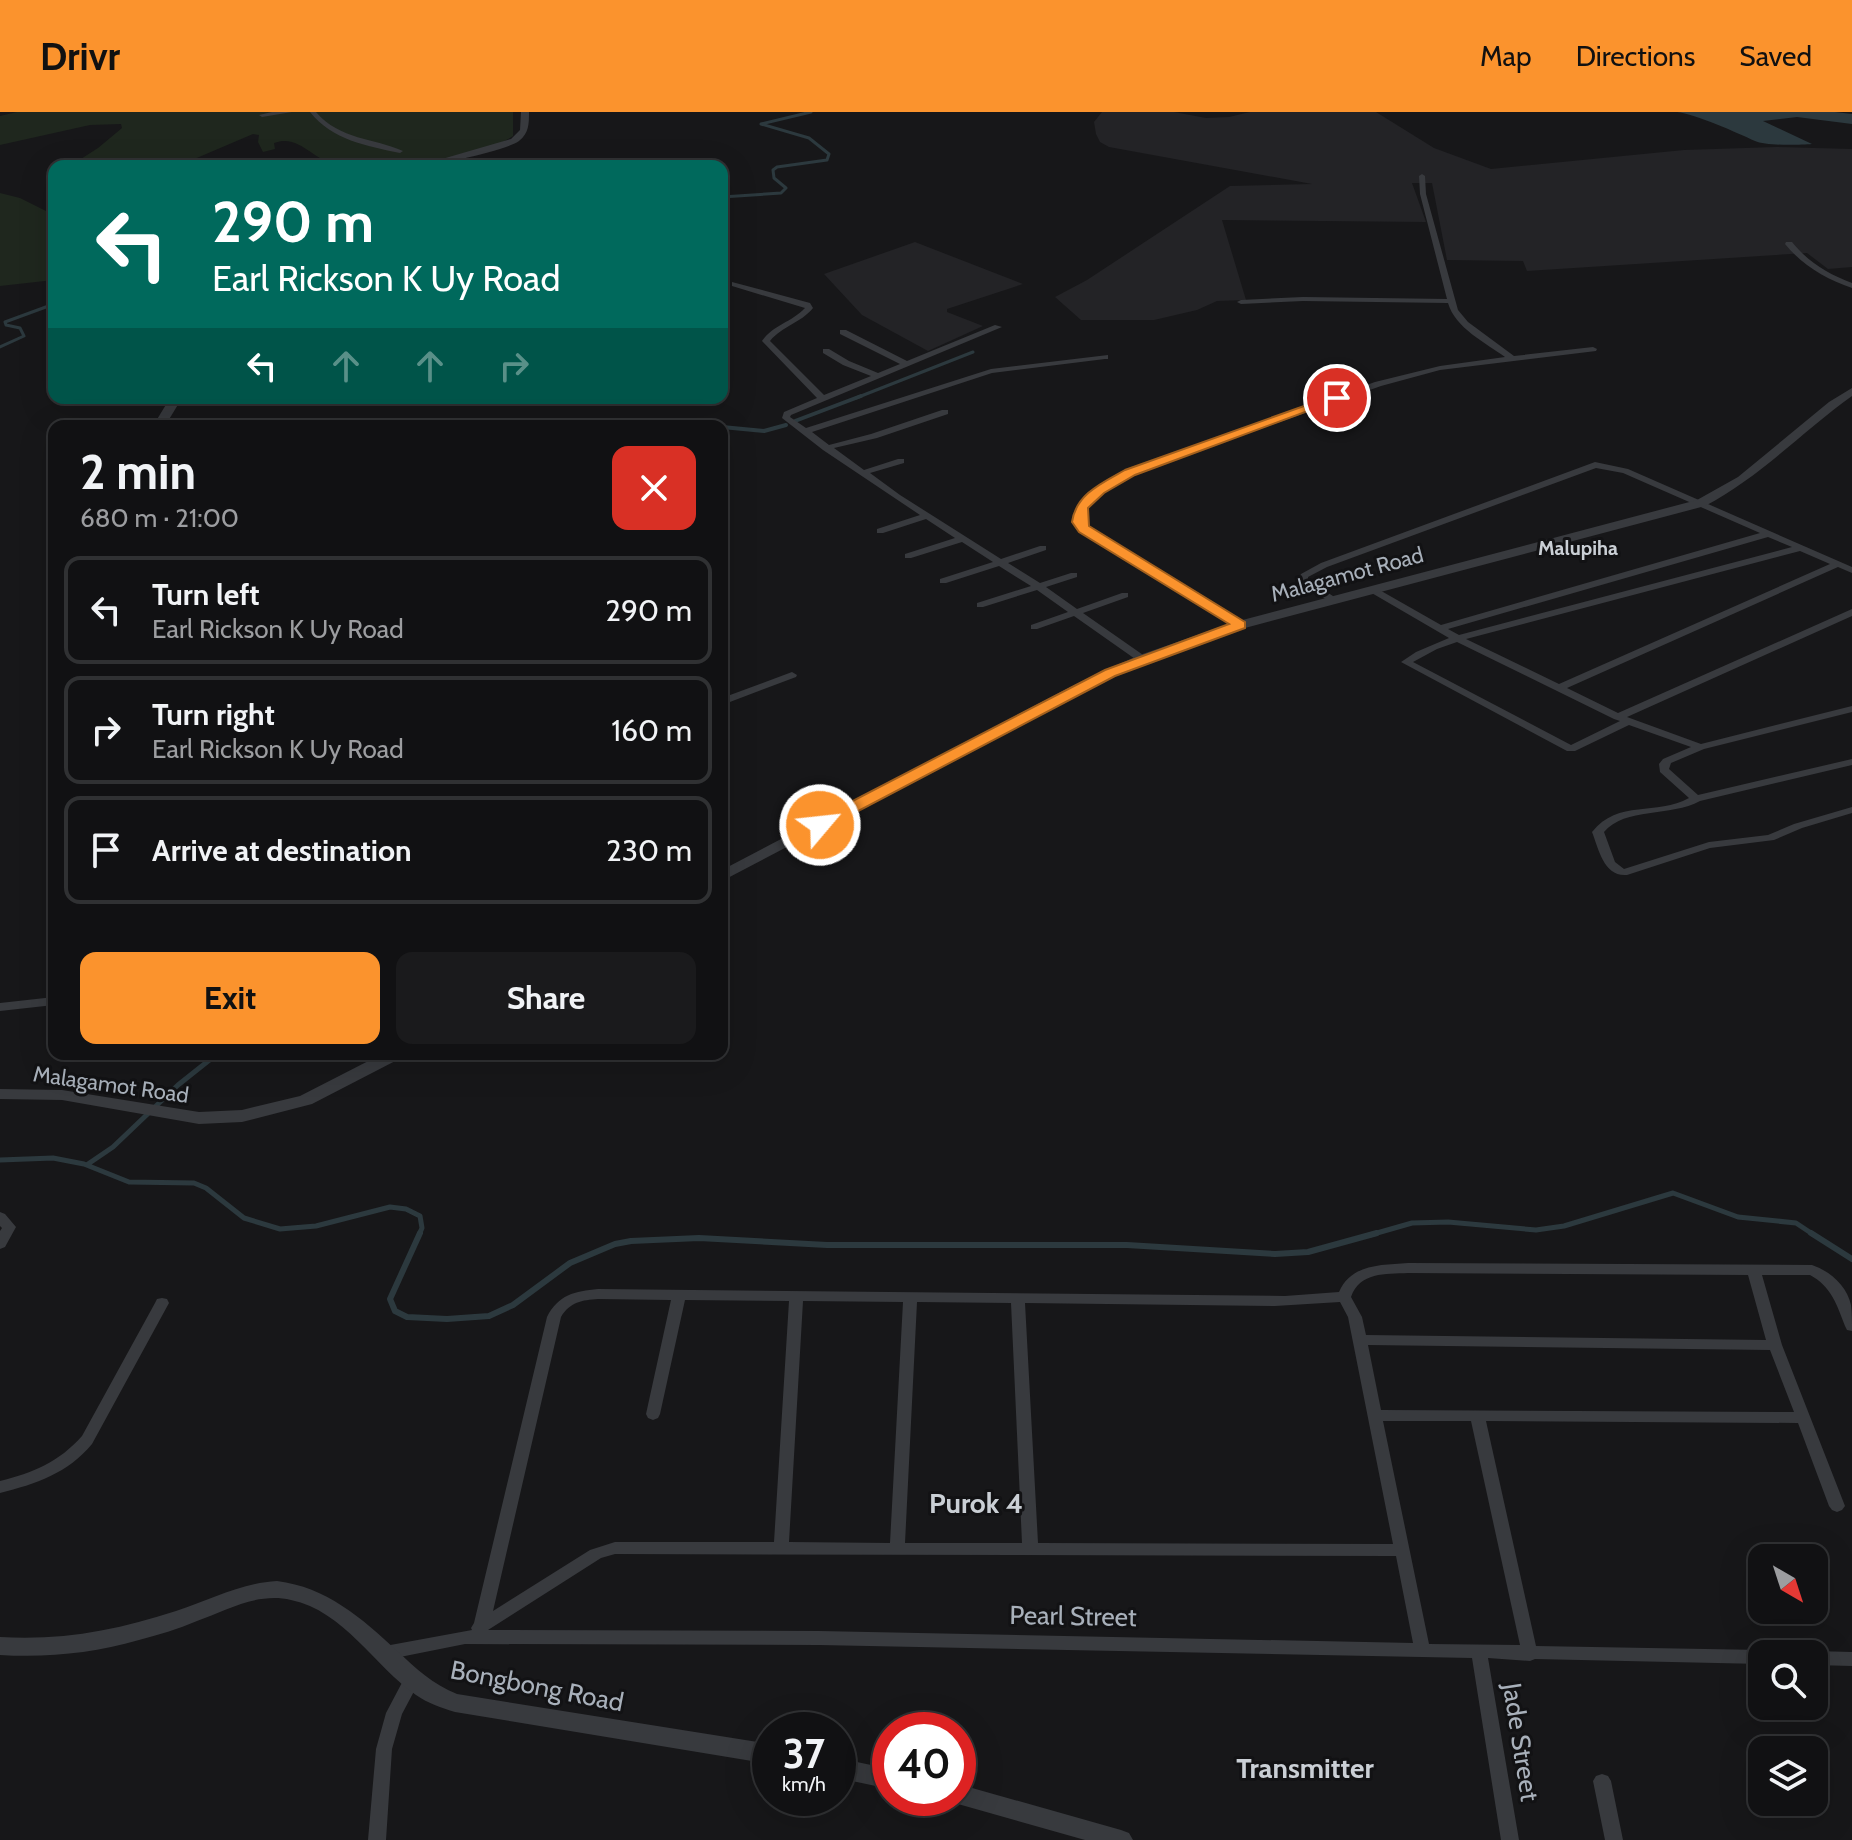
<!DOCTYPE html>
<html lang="en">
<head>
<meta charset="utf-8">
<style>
  body { margin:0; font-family:Cabin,sans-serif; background:#1a1a1c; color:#f1f3f6; height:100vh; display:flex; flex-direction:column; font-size:30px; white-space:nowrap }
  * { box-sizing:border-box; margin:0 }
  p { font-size:26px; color:#9c9da0 }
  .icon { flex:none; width:44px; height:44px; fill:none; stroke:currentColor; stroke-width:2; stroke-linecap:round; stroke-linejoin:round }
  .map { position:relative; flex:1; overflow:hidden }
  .side { position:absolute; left:48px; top:308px; width:680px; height:640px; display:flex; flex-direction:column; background:#111113; border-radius:16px; box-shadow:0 8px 32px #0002,0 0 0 2px #303133 }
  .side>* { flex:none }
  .top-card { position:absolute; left:48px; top:48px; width:680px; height:244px; border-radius:16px; box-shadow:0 8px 32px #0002,0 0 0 2px #303133; background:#00695c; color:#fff; overflow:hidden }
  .needle { width:52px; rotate:141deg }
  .tools { position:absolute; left:1748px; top:1432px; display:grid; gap:16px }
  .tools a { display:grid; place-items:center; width:80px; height:80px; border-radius:16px; background:#111113; box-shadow:0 8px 32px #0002,0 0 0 2px #303133; font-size:40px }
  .speed { position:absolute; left:752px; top:1600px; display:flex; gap:16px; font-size:40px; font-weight:700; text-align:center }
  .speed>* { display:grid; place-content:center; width:104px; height:104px; border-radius:50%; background:#111113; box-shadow:0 8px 32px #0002,0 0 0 2px #303133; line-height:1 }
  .speed small { font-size:20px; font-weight:400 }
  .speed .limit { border:12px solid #d22; background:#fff; color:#111 }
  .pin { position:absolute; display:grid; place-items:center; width:68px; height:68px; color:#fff; margin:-34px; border:4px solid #fff; border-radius:50%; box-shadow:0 2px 8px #0007 }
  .me { position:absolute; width:88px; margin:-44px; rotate:62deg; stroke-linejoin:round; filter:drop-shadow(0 0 6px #0008) }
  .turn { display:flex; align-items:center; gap:28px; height:168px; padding:0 32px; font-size:36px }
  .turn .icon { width:104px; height:104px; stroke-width:2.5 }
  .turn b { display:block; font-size:56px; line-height:68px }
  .lanes { display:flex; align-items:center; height:76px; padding:0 32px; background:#0003; justify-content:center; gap:40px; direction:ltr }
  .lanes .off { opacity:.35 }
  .round { display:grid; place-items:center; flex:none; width:84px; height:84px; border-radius:16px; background:#1a1a1c }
  .summary { display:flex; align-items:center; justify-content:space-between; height:136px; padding:0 32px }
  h1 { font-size:48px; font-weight:800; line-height:60px }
  .action { display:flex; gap:16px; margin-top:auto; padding:16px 32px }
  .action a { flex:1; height:92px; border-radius:16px; background:#fb932d; color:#111; font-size:32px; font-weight:800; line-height:92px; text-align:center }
  .action a+a { background:#1a1a1c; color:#f1f3f6 }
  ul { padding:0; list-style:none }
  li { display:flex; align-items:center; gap:24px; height:108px; margin:0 16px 12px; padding:0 16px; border:4px solid #303133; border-radius:16px }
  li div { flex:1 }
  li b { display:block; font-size:30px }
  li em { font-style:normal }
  header { display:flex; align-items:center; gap:48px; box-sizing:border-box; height:112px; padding:0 40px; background:#fb932d; color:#111 }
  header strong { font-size:38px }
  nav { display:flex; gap:44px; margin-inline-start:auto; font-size:28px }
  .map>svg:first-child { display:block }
  .built { fill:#232326 }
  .green { fill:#1f271e }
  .water { fill:#2c393e }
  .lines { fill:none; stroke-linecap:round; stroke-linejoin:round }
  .stream-far3 { stroke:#2c393e; stroke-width:3 }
  .stream-far2 { stroke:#2c393e; stroke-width:4 }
  .stream-far1 { stroke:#2c393e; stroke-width:5 }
  .stream { stroke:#2c393e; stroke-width:6 }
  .minor { fill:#383a3e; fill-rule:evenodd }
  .tertiary { fill:#383a3e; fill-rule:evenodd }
  .route { fill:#fb932d; stroke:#a3601d; stroke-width:2 }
  .labels { text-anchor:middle; stroke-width:6; stroke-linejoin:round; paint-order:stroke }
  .far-neighbourhood-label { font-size:20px; font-weight:bold; fill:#cacfd5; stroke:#121214 }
  .street-label { font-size:22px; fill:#a8b0ba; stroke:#121214 }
  .near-street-label { font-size:26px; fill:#a8b0ba; stroke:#121214 }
  .near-neighbourhood-label { font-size:28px; font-weight:bold; fill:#cacfd5; stroke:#121214 }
</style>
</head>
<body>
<header>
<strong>Drivr</strong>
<nav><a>Map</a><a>Directions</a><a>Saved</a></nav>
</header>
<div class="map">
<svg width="1852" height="1728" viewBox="0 0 1852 1728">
  <rect width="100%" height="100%" fill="#171719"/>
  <!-- built -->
  <path class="built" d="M1102 0H1174L1206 6 1229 5 1250 0H1376L1434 36 1491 57 1684 38 1776 35 1852 37V155L1828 157 1807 141 1527 159 1523 149 1447 148 1432 71H1412L1426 110 1222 108 1246 188 1217 189 1197 198 1154 208H1081L1055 185 1087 168 1230 74 1312 72 1109 35 1100 30 1096 22 1094 10Z
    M915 130 1023 172 947 197V200L983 214 928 239 862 203 824 162Z"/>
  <!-- green -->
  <path class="green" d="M17 0H513V24C479 47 381 59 339 53 313 50 300 21 274 31L275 37 263 40 258 30 259 23 253 22 178 54H70L98 36 122 16 121 12 90 13 0 33V4Z
    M0 81 20 86 54 103V168L0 174Z"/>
  <!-- water -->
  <path class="water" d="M1677 0H1835L1852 2V12L1797 5 1763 9 1812 32C1799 33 1765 34 1755 29 1738 21 1695 2 1677 0Z"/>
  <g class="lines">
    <!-- stream-far3 -->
    <path class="stream-far3" d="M722 85 781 81 786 76 774 66 773 58 777 55 827 48 829 42 809 26 761 12 811 0
      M0 235 24 224 20 216 6 213 5 210 54 192
      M856 286 973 240"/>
    <!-- stream-far2 -->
    <path class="stream-far2" d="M795 309 861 284
      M722 315 764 319 786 313"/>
    <!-- stream-far1 -->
    <path class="stream-far1" d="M0 1048 53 1046 84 1052 129 1070 194 1071 206 1076 244 1106 280 1117 316 1114 390 1095 406 1097 420 1104 422 1116 419 1123
      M88 1052 113 1035 178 973 217 942
      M1370 1123 1412 1111 1448 1110 1536 1118 1564 1114 1673 1081 1738 1105 1796 1111 1814 1123"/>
    <!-- stream -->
    <path class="stream" d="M420 1121 390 1187 395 1199 407 1205 447 1207 489 1204 513 1193 570 1151 615 1132 631 1129 699 1126 827 1133H1127L1275 1142 1308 1140 1377 1121
      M1811 1121 1852 1147"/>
    <!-- minor -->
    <path class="minor" d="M272 0H292L262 5 259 3Z
      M310 0H316C340 28 374 26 403 39L400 41C367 34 332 28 310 0Z
      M1422 62 1425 64 1426 82 1458 198 1468 210 1514 244 1593 235 1597 237 1596 239 1440 258 1381 274 1133 362 1094 386 1084 401 1088 416 1243 511V515H1237L1081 419 1074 401 1088 382 1127 358 1375 270 1440 254 1505 245C1486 231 1455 216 1448 191L1303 189 1241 192 1237 190 1241 188 1303 185 1447 187 1420 82 1419 64Z
      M1786 130H1792C1808 150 1828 162 1852 171V176C1826 167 1803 154 1785 132Z
      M732 170 810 191 813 196C801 211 782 214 770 229L824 283 871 264 843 253 823 241V237H829L849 249 878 261 900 252 840 222V218H846L907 249 995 213 1002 215 791 303 790 305 806 316 991 257 1108 243V247H1105L992 261 812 320 829 333 871 322 942 298H948V302L877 326 834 336 864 358 898 347H904V351L870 361 900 383 1001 447 1040 434H1046V438L1008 451 1040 471 1071 461H1077V465L1046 475 1077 497 1122 481H1128V485L1083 501 1146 545V549H1138L1074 504 1037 517H1031V513L1068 500 1037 478 983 495H977V491L1031 474 999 454 946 471H940V467L993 450 962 430 911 446H905V442L955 426 926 407 883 421H877V417L920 403 823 338 782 306 784 300 817 286 762 229C773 213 792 210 805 196L732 174Z
      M1595 350 1628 357 1852 455V461L1838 455 1567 576 1618 601 1852 497V504L1627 605 1701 632 1852 594V600L1704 637 1671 651 1669 657 1698 683 1852 647V653L1700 689C1671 705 1625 695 1604 720L1615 750 1624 757 1709 730 1768 723 1794 712 1852 695V701L1802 716 1774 728 1710 736 1627 763C1604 765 1599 738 1592 720 1618 687 1657 704 1689 686L1660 660 1659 652 1663 647 1691 635 1629 613 1575 639H1567L1401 550 1416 540 1449 526 1370 480V476H1376L1441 513 1760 421 1623 361 1596 356 1327 455 1308 465V468L1336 486V490H1330L1298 469 1301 462 1321 451ZM1768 425 1792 435 1459 523 1448 517ZM1800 439 1830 452 1559 572 1466 527ZM1457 530 1614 607 1620 609 1571 633 1413 550 1437 537Z
      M792 560 797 563 796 565 722 593V586Z
      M54 885V893L0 899V891Z
      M0 1100 5 1102 16 1115 5 1135 0 1137V1119L2 1116 0 1114Z
      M1408 1151 1812 1153C1830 1159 1847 1174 1851 1193 1852 1201 1852 1211 1852 1219L1847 1218 1845 1214C1837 1193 1831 1174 1810 1163H1762L1782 1233 1845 1394 1842 1398 1837 1400 1832 1398 1829 1394 1798 1311 1486 1309 1536 1534 1762 1538 1769 1542H1762V1552L1535 1547 1530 1549 1488 1546 1519 1728H1501L1472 1546 819 1533 465 1532 385 1548 379 1546 377 1541 379 1536 385 1534 472 1518 471 1516 474 1511 547 1205C558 1183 575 1179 598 1177L1285 1184 1339 1180C1351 1152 1381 1153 1408 1151ZM1408 1161 1748 1163 1766 1228 1366 1223 1362 1205 1351 1185C1360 1160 1385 1162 1408 1161ZM598 1187 671 1188 646 1302 648 1306 653 1308 658 1306 660 1302 685 1188 789 1189 774 1430H615L590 1438 493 1499 561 1205C570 1190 582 1188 598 1187ZM803 1189 903 1190 890 1431 789 1430ZM917 1190 1011 1191 1022 1431H905ZM1340 1190 1348 1205 1393 1432 1038 1431 1025 1191 1275 1194ZM1368 1233 1770 1238 1794 1300 1381 1298ZM1383 1309H1471L1520 1533 1429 1532ZM615 1442 1396 1444 1413 1531 819 1519 488 1518 601 1446Z
      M162 1186 167 1187 169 1191 92 1332C68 1361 36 1372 0 1381V1369C33 1361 59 1350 82 1324L155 1191 157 1187Z
      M1814 1539 1852 1540V1554L1814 1553V1542H1808Z
      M412 1561 418 1563 420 1568 402 1602 392 1637 386 1728H368L376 1637 386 1601 406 1563Z
      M1602 1662 1608 1664 1611 1669 1623 1728H1605L1593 1669 1596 1664Z"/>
    <!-- tertiary -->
    <path class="tertiary" d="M521 0H529C529 12 529 21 519 29 507 38 435 54 418 54L511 27 520 18Z
      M1852 276V284C1802 320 1760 365 1705 394L1245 516 1147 550 1086 578 722 769V758L1076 572 1137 544 1235 510 1697 388 1738 365 1829 290Z
      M170 286H182L165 314H153Z
      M382 942H403L401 946 312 992 242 1010 199 1012 62 988 0 987V977L62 978 199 1000 242 998 300 984Z
      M277 1469C326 1475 362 1506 397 1539 417 1557 432 1572 457 1582L770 1632V1652L455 1600C442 1596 427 1591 416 1583 374 1554 344 1499 291 1488 258 1480 227 1498 197 1509 178 1517 158 1523 139 1528 93 1541 48 1546 0 1543V1525C61 1529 118 1518 176 1499 210 1488 241 1471 277 1469Z
      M838 1646 890 1657V1677L838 1666Z
      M958 1672 1121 1718 1129 1721 1133 1728H1085L958 1692 948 1686H958Z"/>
  </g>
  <!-- route -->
  <path class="route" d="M1332 284 1343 286 1135 363 1104 381 1088 396 1089 414 1245 510V516L1115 564 826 716H814L811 713 814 709 1105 558 1229 512 1079 420 1072 410C1076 382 1102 371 1125 358Z"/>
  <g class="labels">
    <!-- far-neighbourhood labels -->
    <g class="far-neighbourhood-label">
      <text x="1578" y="443">Malupiha</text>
    </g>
    <!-- street labels -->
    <g class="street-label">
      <text transform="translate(1347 462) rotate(-15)" y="8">Malagamot Road</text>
      <text transform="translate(111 972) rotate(8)" y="8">Malagamot Road</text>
    </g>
    <!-- near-street labels -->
    <g class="near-street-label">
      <text transform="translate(1073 1504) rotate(1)" y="9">Pearl Street</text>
      <text transform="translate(537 1574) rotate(11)" y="9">Bongbong Road</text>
      <text transform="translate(1521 1630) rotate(81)" y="9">Jade Street</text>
    </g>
    <!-- near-neighbourhood labels -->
    <g class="near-neighbourhood-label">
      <text x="976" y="1401">Purok 4</text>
      <text x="1305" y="1666">Transmitter</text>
    </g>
  </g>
</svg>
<div class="tools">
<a><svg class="needle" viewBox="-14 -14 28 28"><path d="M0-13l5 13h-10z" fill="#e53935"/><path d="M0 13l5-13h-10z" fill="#9c9da0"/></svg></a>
<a><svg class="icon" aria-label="search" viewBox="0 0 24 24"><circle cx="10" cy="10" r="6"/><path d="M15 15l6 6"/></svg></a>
<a><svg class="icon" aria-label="layers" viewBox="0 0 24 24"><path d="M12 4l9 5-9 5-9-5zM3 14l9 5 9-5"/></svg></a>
</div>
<div class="speed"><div>37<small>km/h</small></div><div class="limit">40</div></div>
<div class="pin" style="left:1337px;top:286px;background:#d93025"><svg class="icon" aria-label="arrive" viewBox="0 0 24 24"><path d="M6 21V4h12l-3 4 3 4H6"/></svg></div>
<svg class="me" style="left:820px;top:713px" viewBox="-20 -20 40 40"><circle r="17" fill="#fb932d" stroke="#fff" stroke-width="3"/><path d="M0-11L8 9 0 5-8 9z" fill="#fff"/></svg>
<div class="top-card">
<div class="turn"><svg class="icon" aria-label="left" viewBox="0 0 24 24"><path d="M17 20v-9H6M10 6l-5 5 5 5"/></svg><div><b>290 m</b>Earl Rickson K Uy Road</div></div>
<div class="lanes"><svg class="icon" aria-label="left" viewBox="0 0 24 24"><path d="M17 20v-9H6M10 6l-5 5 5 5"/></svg><svg class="icon off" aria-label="ahead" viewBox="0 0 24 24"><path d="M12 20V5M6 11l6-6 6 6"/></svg><svg class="icon off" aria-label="ahead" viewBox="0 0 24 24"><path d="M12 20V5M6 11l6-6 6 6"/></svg><svg class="icon off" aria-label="right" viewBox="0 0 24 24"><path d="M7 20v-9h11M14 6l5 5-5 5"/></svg></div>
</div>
<section class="side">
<div class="summary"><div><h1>2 min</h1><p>680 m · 21:00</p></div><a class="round" style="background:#d93025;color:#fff"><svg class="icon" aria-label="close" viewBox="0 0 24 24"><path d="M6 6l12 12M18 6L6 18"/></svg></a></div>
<ul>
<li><svg class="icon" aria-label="left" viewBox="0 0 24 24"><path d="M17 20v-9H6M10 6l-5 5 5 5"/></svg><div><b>Turn left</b><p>Earl Rickson K Uy Road</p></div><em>290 m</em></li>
<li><svg class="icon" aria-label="right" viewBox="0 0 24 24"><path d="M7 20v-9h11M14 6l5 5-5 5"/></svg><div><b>Turn right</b><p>Earl Rickson K Uy Road</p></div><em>160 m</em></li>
<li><svg class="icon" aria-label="arrive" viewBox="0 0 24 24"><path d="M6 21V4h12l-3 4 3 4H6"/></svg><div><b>Arrive at destination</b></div><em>230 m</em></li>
</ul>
<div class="action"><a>Exit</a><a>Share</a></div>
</section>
</div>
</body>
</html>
